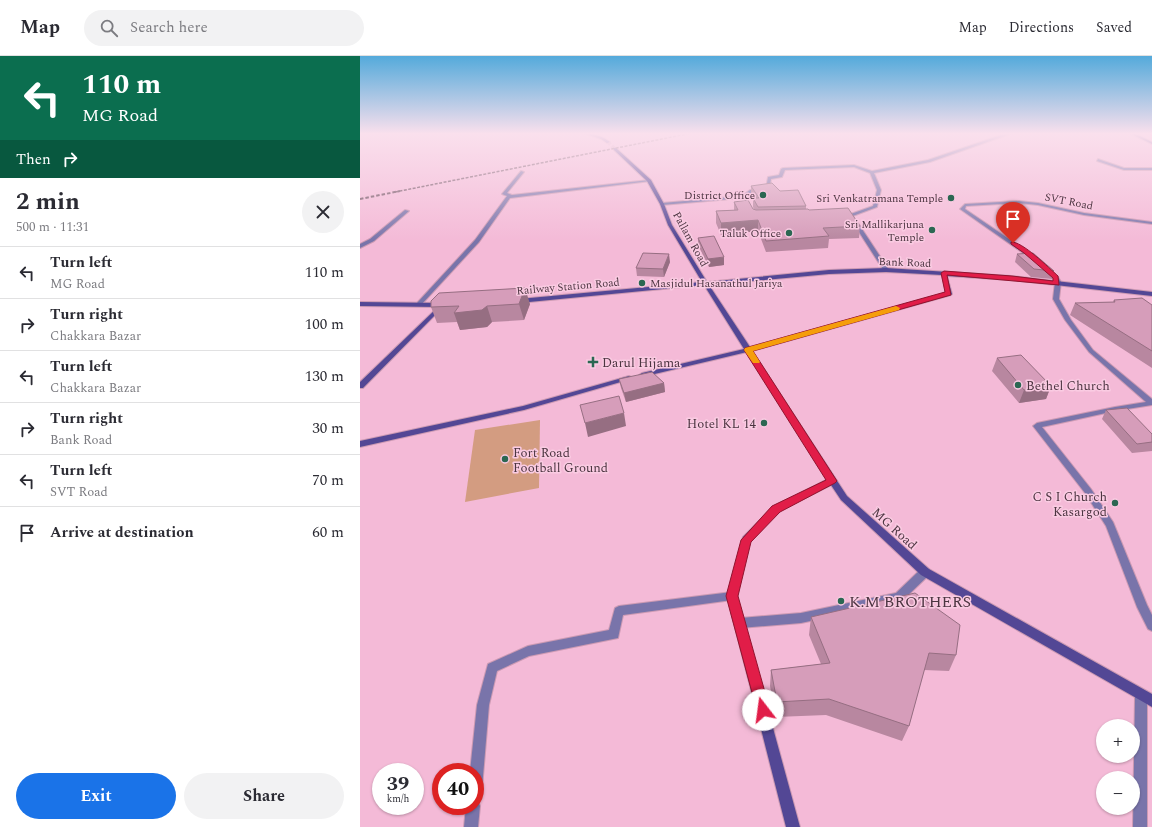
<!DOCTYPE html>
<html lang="en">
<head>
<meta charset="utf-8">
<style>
  body { margin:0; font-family:Spectral,serif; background:#f2f2f3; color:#2b2b33; height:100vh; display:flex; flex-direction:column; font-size:15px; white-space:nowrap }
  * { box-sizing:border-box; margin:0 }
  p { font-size:13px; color:#7c7c81 }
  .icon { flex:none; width:22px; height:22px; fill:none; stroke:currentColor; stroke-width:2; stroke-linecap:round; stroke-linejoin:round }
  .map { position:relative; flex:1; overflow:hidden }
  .panel { display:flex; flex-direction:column; background:#fff; width:360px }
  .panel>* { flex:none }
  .top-card { background:#0b6e4f; color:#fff; overflow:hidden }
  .controls { position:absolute; left:736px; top:663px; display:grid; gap:8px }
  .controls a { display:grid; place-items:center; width:44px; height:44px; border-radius:50%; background:#fff; box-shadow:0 1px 3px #0004; font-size:20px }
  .speed { position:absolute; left:12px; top:707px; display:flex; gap:8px; font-size:20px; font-weight:700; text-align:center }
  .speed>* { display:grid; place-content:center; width:52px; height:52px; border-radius:50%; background:#fff; box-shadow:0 1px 3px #0004; line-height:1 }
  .speed small { font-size:10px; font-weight:400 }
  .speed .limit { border:6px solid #d22; background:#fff; color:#111 }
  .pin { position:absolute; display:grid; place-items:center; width:34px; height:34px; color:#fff; margin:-41px -17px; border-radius:50% 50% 50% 0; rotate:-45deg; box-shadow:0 0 4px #0007 }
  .pin .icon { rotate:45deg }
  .me { position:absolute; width:44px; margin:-22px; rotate:345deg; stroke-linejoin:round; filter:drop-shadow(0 0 3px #0008) }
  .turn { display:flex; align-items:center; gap:14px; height:84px; padding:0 16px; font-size:18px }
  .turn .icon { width:52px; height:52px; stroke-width:2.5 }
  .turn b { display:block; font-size:28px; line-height:34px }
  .then { display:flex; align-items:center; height:38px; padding:0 16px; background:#0003; gap:8px; font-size:15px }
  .round { display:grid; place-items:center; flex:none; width:42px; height:42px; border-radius:21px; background:#f2f2f3 }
  .overview { display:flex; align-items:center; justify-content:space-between; height:68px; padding:0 16px }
  h1 { font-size:24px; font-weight:700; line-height:30px }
  .action { display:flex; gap:8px; margin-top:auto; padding:8px 16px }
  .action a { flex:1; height:46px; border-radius:24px; background:#1a73e8; color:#fff; font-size:16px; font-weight:700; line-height:46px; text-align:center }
  .action a+a { background:#f2f2f3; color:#2b2b33 }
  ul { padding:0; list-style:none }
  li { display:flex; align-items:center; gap:12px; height:52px; padding:0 16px; border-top:1px solid #e1e1e2 }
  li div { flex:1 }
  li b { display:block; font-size:15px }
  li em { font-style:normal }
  header { display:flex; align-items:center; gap:24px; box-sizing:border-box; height:56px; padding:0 20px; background:#fff; border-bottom:1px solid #e1e1e2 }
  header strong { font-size:19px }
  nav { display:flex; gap:22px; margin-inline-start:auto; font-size:14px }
  .search { width:280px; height:36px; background:#f2f2f3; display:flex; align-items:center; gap:10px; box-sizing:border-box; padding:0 14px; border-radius:22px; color:#7c7c81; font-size:15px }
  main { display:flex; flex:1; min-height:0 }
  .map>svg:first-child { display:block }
  .green { fill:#d39c81 }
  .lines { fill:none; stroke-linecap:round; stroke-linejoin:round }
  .secondary-tunnel { stroke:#d29fb9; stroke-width:3.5; stroke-dasharray:3.5 2; stroke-linecap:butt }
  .street-casing { stroke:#cc9ab3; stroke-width:2 }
  .secondary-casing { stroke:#cc9ab3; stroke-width:2 }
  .street { fill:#7974aa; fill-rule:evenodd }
  .secondary { fill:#534795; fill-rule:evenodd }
  .rail-far1 { stroke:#6a4d5c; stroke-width:1.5; stroke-dasharray:3 1.5; stroke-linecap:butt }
  .rail { stroke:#6a4d5c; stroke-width:2; stroke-dasharray:3.5 2; stroke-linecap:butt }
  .wall { fill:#b887a0 }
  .shaded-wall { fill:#966e82 }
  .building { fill:#d69dba; stroke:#966e82 }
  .route { fill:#e11d48; stroke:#92132f }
  .slow { fill:#f59e0b }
  .poi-dot { fill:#2b6752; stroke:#facbe2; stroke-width:1.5 }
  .labels { text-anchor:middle; stroke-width:3; stroke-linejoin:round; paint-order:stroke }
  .far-poi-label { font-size:11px; fill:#4c3541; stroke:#facbe2; text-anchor:end }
  .far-street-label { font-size:11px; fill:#4c3541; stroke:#facbe2 }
  .poi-label { font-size:13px; fill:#4c3541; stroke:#facbe2; text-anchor:start }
  .street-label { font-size:13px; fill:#4c3541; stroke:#facbe2 }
  .near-poi-label { font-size:16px; fill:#4c3541; stroke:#facbe2; text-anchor:start }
</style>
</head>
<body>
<header>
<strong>Map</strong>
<div class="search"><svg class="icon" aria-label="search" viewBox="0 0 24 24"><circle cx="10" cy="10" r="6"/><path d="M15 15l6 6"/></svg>Search here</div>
<nav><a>Map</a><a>Directions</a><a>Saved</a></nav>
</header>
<main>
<section class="panel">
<div class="top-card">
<div class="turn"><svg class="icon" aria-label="left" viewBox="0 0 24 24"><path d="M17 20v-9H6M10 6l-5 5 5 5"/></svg><div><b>110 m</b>MG Road</div></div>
<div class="then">Then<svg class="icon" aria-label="right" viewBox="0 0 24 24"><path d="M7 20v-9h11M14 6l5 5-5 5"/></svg></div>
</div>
<div class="overview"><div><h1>2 min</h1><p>500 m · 11:31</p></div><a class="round"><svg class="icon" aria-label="close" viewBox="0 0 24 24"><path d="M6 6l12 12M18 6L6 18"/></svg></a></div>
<ul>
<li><svg class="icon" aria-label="left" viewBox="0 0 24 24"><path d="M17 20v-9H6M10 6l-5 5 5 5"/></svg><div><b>Turn left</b><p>MG Road</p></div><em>110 m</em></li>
<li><svg class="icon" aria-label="right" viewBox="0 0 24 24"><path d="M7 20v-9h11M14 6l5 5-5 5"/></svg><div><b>Turn right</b><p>Chakkara Bazar</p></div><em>100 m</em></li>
<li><svg class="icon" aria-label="left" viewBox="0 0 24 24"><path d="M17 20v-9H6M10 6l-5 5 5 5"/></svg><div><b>Turn left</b><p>Chakkara Bazar</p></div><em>130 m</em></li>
<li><svg class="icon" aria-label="right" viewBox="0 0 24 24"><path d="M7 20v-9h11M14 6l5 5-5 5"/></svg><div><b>Turn right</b><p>Bank Road</p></div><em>30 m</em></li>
<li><svg class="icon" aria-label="left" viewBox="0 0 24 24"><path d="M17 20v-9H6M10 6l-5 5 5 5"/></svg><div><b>Turn left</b><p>SVT Road</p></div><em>70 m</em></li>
<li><svg class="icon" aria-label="arrive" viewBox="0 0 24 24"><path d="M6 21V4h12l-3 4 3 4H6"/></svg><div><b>Arrive at destination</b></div><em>60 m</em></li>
</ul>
<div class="action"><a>Exit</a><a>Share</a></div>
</section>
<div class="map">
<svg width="792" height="771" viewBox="0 0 792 771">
  <rect width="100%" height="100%" fill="#f4bad7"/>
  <!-- green -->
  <path class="green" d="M180 364 179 432 105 446 115 374Z"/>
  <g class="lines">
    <!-- secondary-tunnel -->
    <path class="secondary-tunnel" d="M248 86 255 93"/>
    <!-- street casing -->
    <g class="street-casing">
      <path id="street" d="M647 77H653L570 106 514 117 521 134 517 151 490 161 488 160V159L513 150 517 134 510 117 494 111 425 114 422 121 411 123 409 135 392 136 385 141 392 154 390 155 388 154 382 142 302 149 300 148 302 147 382 140 390 134 406 133 408 121 419 119 421 113 423 112 494 109 512 115 568 104Z
        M738 103 764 112H792V114H764L737 105Z
        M161 115 164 116 147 137 152 139 289 124 291 125 150 142 119 186 61 249H57V247L115 184 147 140 142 138Z
        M659 145 678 147 724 157 792 166V168L724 159 678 149 659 147 606 150 605 153 678 203V205L676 206 600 153 605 148Z
        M45 154 49 155 14 185 0 192V188L10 183Z
        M492 164H496L529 214 528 215H524L492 165Z
        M683 211H687L698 221 701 226 699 243 711 264 733 294 792 343V349L755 355 682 371 731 433 753 466 787 549 792 559V575L788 573 777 551 746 470 725 437 673 370 677 367 755 351 786 346 729 296 705 264 693 243 695 226 694 223 683 213Z
        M565 512 569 513 570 516 569 519 543 544 539 546 441 567 380 572 376 570 375 567 376 564 380 562 441 557 536 537 561 513Z
        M372 536 376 537 377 540 376 543 372 544 263 559 258 582 169 600 137 615 129 649 122 732 120 737 115 739V716H110L117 649 128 608 168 590 249 574 255 552 259 550Z
        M781 634 785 636 787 640V771H773L775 640 777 636Z
        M115 744 118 745 120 750 118 771H104L106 750H115Z"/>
    </g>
    <!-- secondary casing -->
    <g class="secondary-casing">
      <path id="secondary" d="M223 77C233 77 242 80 250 86L247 87 241 83Z
        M769 77H774L792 86V88Z
        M254 92H256L291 124 304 148 312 169 347 226 469 214 526 212 651 220 792 236V240L651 224 587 220 592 238 591 239 392 295 487 440 569 513 792 638V651L561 519 481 444 471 429 419 455 390 486 377 540 440 771H426L367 540 383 481 413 451 468 423 387 296 282 321 279 319 282 317 384 293 344 229 159 247 156 245 159 243 342 226 308 169 300 148 287 125 254 94ZM526 216 582 219 586 237 390 291 349 229 469 218Z
        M0 246 82 247 85 249 3 332H0V326L78 251 0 250Z
        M269 320 273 322 271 323 164 354 0 391V385L163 350Z"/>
    </g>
    <!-- street -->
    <use href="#street" class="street"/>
    <!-- secondary -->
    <use href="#secondary" class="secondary"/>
    <!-- rail-far1 -->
    <path class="rail-far1" d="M35 136 332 77"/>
    <!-- rail -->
    <path class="rail" d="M0 143 40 135"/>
  </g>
  <!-- wall -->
  <path class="wall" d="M391 130 420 135 446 150V153L449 154 500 170 499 182 469 183 468 192 406 196 398 175 361 179 356 167V155L374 154V146L394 153 393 151V142L391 139Z
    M338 182 364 209 349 211 338 189Z
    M657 198 694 215 692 223 671 221 655 206Z
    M310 206 304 221 277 220 276 212Z
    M754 244 792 249V312L710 259 715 247 753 246Z
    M71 245 170 248 164 264 132 266 127 271 100 274 97 266 77 267 71 251Z
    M637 302 691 330 686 343 659 347 632 315Z
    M259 323 304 327 305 336 266 346 261 332Z
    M746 354 792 378V395L772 397 742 363Z
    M451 561 596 599 589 615 564 614 549 670 542 685 466 659 416 661 410 630 411 614 461 608 449 579Z"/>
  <!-- shaded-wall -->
  <path class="shaded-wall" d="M398 164V175L361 179V167Z
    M309 198 310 206 304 221 303 213Z
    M364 201V209L349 211 348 203Z
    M165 232 170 248 164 264 159 248Z
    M127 250 132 266 127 271 100 274 94 257Z
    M304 327 305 336 266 346 264 337Z
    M691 330 686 343 659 347 664 334Z
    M264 357 266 370 228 381 225 367Z"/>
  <!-- building -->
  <path class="building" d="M412 127 420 135 438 134 446 150 398 151 393 142H399L391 130Z
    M388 144 393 153 396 154 448 153 449 154 488 152 500 170 463 172 469 180 406 185 398 164 361 167 356 155 378 154 374 146Z
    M354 180 364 201 348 203 338 182Z
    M283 197 309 198 303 213 276 212Z
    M673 197 694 215 674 213 657 198Z
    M165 232 159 248 127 250 122 254 94 257 99 250 71 251V245L79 237Z
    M782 242 792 249V295L715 247 755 246 754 244Z
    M661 299 691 330 664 334 637 302Z
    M292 316 304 327 264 337 259 323Z
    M259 340 264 357 225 367 220 349Z
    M767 352 792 378V386L777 388 746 354Z
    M555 537 600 569 596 599 569 597 549 670 469 643 417 646 411 614 470 607 451 561Z"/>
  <!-- sky -->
  <linearGradient id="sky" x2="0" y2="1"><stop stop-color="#54aadb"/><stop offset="0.42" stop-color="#fae0ed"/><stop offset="1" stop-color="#fae0ed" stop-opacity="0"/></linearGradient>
  <rect width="792" height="185" fill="url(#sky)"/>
  <!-- route -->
  <path class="route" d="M651 186C662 185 689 212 698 220L699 229 587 219 591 239 393 295 477 425 475 427 420 456 391 486 378 540 410 654 408 659 403 661 398 659 366 540 381 484 412 450 466 424 384 294 385 292 585 236 581 217 584 215 652 220 693 225V222L664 197 651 188Z"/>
  <!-- slow -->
  <path class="slow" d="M536 250 540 252 539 254 393 295 400 306 399 307H393L384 294 385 292Z"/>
  <!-- markers -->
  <g class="poi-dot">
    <circle cx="403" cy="139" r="4"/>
    <circle cx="591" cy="142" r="4"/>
    <circle cx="572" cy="174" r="4"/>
    <circle cx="429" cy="177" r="4"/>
    <circle cx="282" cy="227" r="4"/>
    <path d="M231 300h4v4h4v4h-4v4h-4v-4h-4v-4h4z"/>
    <circle cx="658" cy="329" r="4"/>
    <circle cx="404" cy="367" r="4"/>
    <circle cx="145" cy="403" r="4"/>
    <circle cx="755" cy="447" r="4"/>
    <circle cx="481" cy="545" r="4"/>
  </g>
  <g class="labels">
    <!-- far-poi labels -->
    <g class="far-poi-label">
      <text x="395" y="143">District Office</text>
      <text x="583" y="146">Sri Venkatramana Temple</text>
      <text x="564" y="172">Sri Mallikarjuna<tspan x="564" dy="13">Temple</tspan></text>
      <text x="421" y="181">Taluk Office</text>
      <text x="290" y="231" text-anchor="start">Masjidul Hasanathul Jariya</text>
    </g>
    <!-- far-street labels -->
    <g class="far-street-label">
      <text transform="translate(709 145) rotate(11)" y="4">SVT Road</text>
      <text transform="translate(331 183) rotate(61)" y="4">Pallam Road</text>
      <text transform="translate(545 206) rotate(2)" y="4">Bank Road</text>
      <text transform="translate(208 230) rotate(-5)" y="4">Railway Station Road</text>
    </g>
    <!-- poi labels -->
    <g class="poi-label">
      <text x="242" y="311">Darul Hijama</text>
      <text x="666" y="334">Bethel Church</text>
      <text x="396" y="372" text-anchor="end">Hotel KL 14</text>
      <text x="153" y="401">Fort Road<tspan x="153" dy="15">Football Ground</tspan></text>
      <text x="747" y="445" text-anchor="end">C S I Church<tspan x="747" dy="15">Kasargod</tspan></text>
    </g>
    <!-- street labels -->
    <g class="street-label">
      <text transform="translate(535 472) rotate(42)" y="5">MG Road</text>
    </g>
    <!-- near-poi labels -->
    <g class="near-poi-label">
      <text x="489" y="551">K.M BROTHERS</text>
    </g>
  </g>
</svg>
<div class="controls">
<a>+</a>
<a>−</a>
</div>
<div class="speed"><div>39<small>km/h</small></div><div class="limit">40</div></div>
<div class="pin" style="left:653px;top:187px;background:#d93025"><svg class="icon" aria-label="arrive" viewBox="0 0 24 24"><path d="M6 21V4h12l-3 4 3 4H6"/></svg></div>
<svg class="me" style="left:403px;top:654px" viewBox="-20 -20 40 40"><circle r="19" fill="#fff"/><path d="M0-13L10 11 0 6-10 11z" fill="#e11d48"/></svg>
</div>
</main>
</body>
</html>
